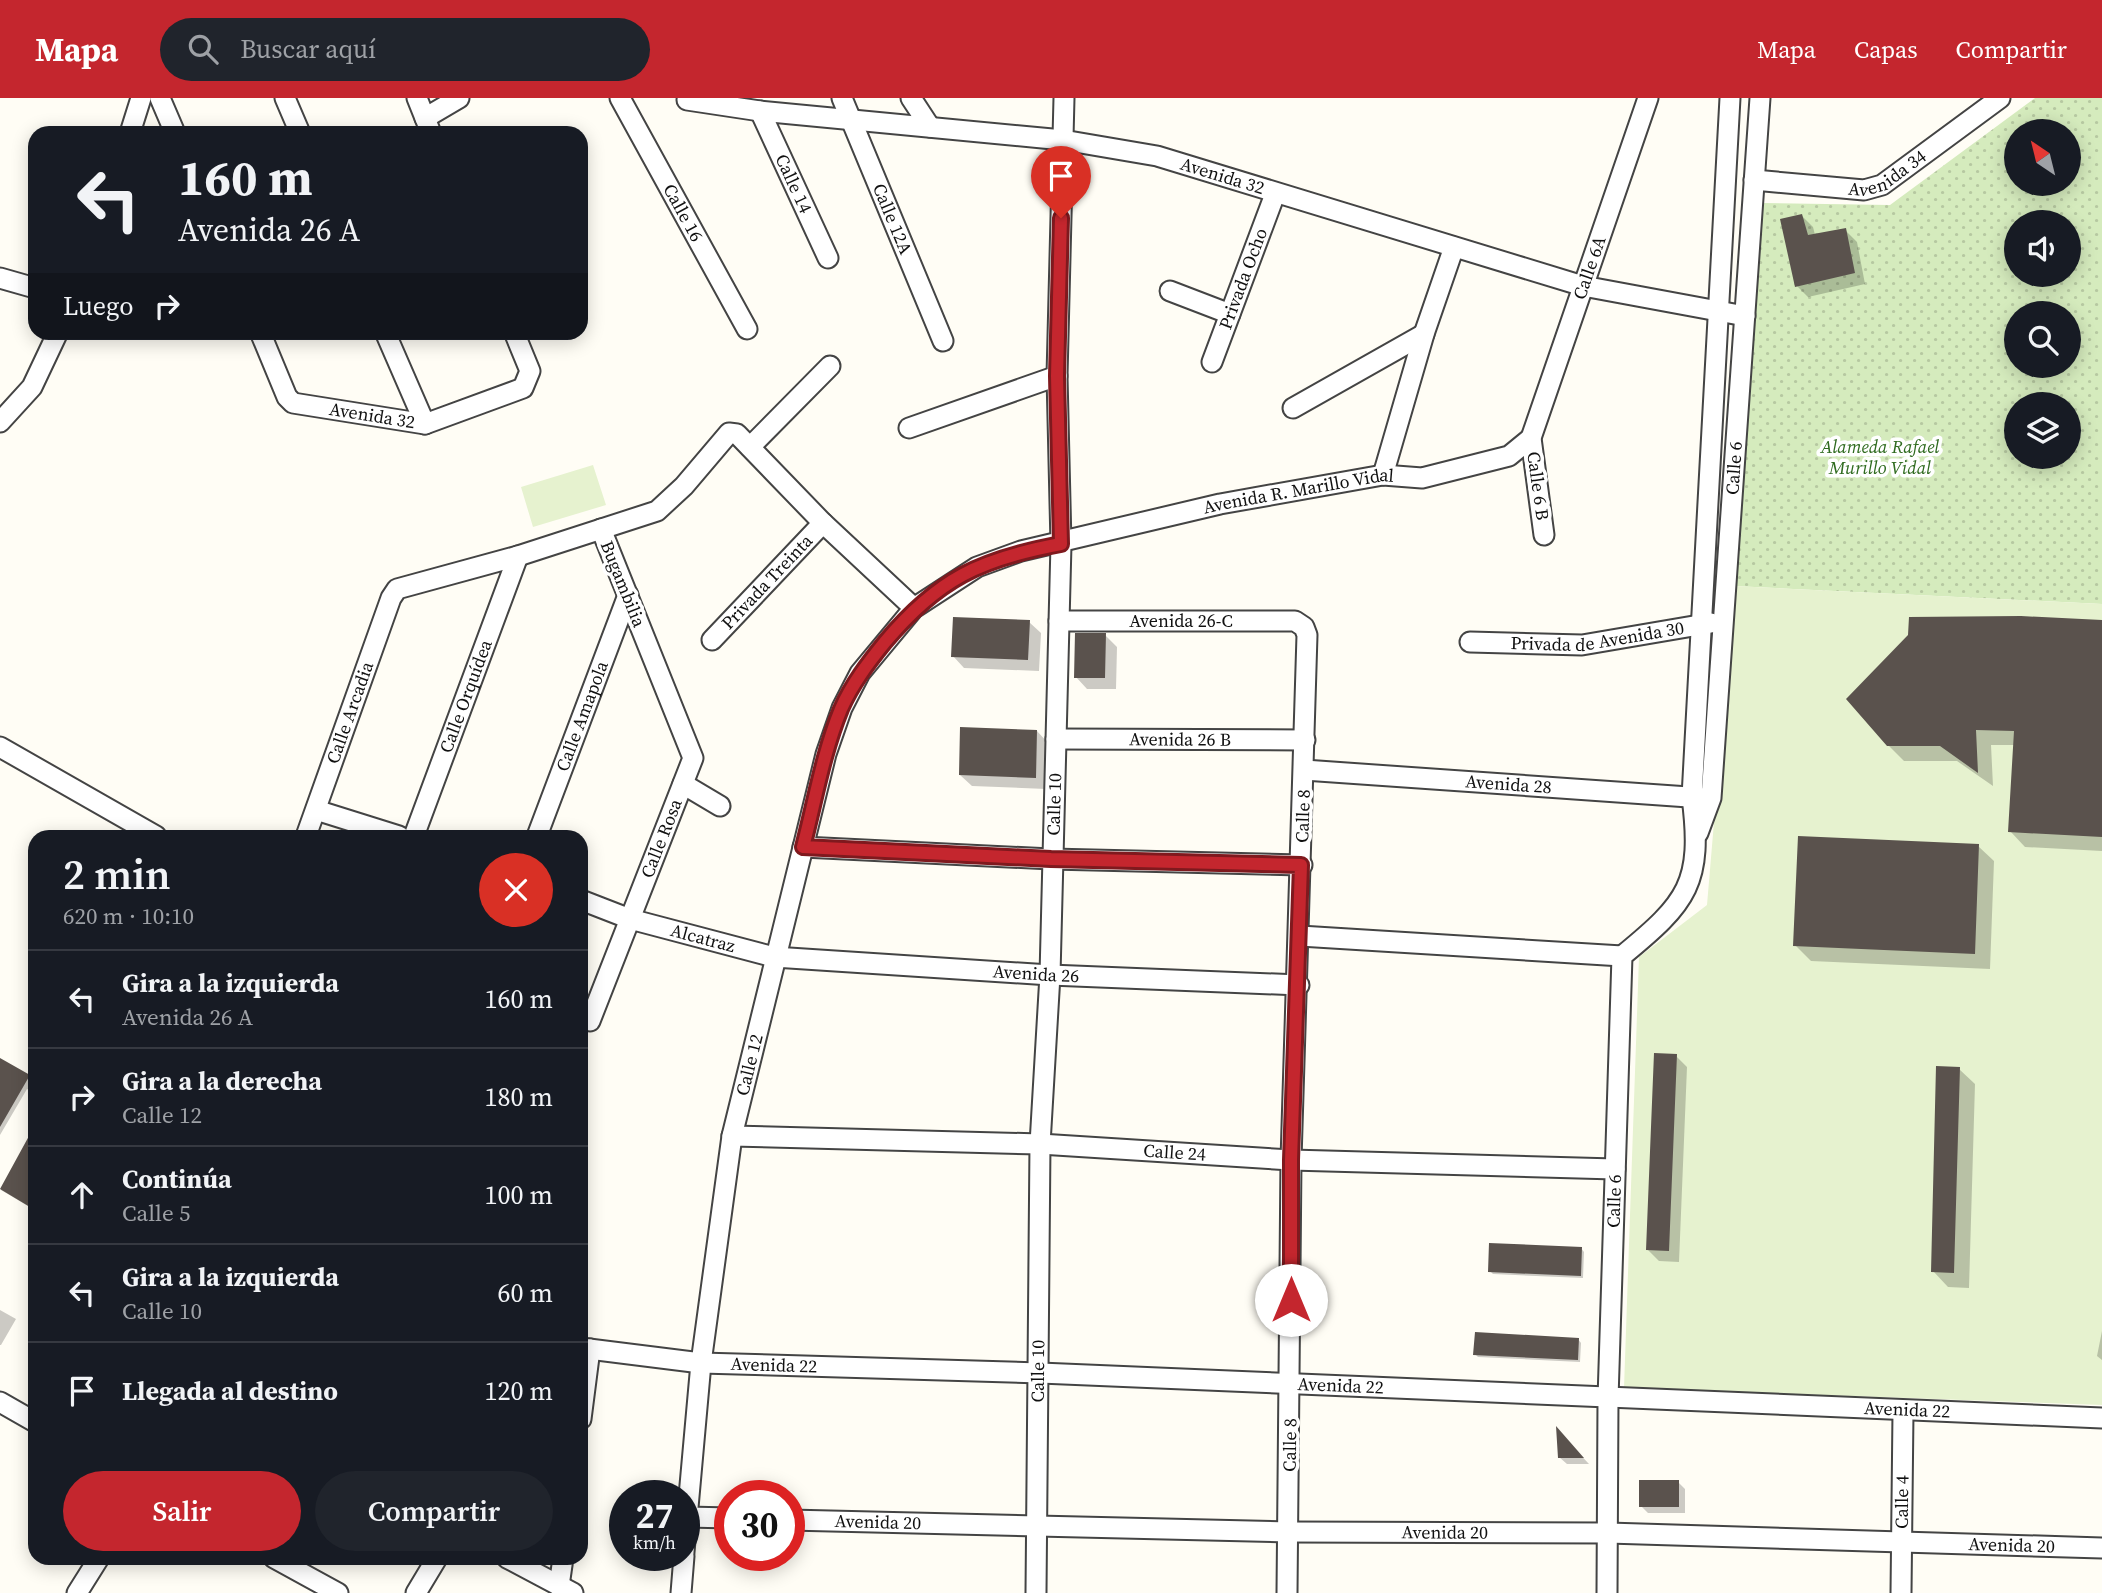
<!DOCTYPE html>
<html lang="es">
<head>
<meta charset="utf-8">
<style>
  body { margin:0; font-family:"Source Serif 4",serif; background:#20242c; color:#f1f3f6; height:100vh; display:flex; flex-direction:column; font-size:26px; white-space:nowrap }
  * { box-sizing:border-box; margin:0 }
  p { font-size:23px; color:#9ea1a6 }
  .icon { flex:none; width:38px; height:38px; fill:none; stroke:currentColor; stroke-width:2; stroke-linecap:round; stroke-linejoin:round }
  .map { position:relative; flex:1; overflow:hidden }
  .panel { position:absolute; left:28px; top:732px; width:560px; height:735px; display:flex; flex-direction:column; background:#171b24; border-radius:21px; box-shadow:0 4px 18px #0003 }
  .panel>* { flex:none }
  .hud { position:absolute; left:28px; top:28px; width:560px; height:214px; border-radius:21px; box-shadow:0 4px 18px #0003; background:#171b24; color:#f1f3f6; overflow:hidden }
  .needle { width:46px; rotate:325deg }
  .fabs { position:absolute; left:2004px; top:21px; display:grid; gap:14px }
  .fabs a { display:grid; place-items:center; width:77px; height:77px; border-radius:50%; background:#171b24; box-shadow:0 4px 18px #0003; font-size:35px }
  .speed { position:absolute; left:609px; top:1382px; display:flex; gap:14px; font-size:35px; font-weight:700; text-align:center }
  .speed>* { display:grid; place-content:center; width:91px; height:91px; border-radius:50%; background:#171b24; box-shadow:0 4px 18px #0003; line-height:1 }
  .speed small { font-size:18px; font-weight:400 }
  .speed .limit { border:10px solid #d22; background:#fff; color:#111 }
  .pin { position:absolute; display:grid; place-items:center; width:60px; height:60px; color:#fff; margin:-72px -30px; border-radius:50% 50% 50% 0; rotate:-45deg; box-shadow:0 0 7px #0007 }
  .pin .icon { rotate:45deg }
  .me { position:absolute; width:77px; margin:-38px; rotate:0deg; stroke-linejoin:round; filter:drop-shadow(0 0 5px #0008) }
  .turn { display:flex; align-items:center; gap:24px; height:147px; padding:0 35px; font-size:32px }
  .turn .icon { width:91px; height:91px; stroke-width:2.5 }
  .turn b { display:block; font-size:49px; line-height:60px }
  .then { display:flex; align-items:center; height:66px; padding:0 35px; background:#0003; gap:14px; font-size:26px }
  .round { display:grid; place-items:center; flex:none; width:74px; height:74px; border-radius:37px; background:#20242c }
  .head { display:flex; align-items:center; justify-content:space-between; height:119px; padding:0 35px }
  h1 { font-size:42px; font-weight:600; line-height:52px }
  .action { display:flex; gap:14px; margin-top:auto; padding:14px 35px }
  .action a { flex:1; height:80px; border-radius:42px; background:#c4262e; color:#fff; font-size:28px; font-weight:600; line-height:80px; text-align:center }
  .action a+a { background:#20242c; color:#f1f3f6 }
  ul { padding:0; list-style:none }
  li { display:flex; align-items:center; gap:21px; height:98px; padding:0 35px; border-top:2px solid #363941 }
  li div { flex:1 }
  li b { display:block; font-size:26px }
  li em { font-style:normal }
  header { display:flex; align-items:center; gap:42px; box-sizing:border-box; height:98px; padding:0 35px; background:#c4262e; color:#fff }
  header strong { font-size:33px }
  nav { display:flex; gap:38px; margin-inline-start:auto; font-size:24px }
  .search { width:490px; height:63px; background:#20242c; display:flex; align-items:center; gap:18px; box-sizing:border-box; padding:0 24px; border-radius:38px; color:#9ea1a6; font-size:26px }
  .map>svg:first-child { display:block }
  .green { fill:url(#green-dots); fill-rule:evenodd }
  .pitch { fill:#e6f2cf }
  .shadow { fill:#0003 }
  .building { fill:#5a524d }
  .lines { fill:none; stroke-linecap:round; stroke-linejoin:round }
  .street-casing { stroke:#444; stroke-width:23 }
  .street { stroke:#fff; stroke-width:19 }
  .route-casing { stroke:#7f191e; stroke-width:18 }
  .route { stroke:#c4262e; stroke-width:12 }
  .labels { text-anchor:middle; stroke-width:7; stroke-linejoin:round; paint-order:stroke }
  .street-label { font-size:18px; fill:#111; stroke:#fff }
  .park-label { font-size:18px; font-style:italic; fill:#2f6b1f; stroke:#fff }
</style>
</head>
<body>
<header>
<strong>Mapa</strong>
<div class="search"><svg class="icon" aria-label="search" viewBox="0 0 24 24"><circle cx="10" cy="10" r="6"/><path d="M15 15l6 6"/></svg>Buscar aquí</div>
<nav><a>Mapa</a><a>Capas</a><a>Compartir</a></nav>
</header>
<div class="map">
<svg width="2102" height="1495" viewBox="0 0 2102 1495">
  <defs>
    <pattern id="green-dots" width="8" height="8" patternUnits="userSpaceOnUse" patternTransform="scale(1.75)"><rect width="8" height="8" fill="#d5ebbd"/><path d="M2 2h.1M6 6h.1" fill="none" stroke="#b6c8a1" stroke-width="1.8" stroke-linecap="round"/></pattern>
  </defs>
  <rect width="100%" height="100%" fill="#fffdf5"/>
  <!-- green -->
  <path class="green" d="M2035 0H2102V506L1734 488 1761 105 1890 107ZM2016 33H2068V86H2016ZM2016 124H2068V177H2016ZM2016 215H2068V268H2016ZM2016 306H2068V359H2016Z"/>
  <!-- pitch -->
  <path class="pitch" d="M593 367 606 407 533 429 521 389Z
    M1734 488 2102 506V1307L1624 1290 1639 859 1707 807Z"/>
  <!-- shadow -->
  <path class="shadow" d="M1801 117 1813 129 1815 137 1845 132 1857 144 1865 186 1808 199 1797 188Z
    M1029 524 1041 535 1039 573 964 570 953 558Z
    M2102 524V753L2025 749 2010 733 2015 647H1991L1993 688 1957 663H1904L1888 647Z
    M1105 537 1117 549 1116 591H1087L1076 579Z
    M1037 633 1048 645 1046 691 972 688 960 677Z
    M1978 748 1994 763 1990 871 1811 863 1795 847Z
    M1676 958 1687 969 1679 1164 1659 1163 1648 1152Z
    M1 962 35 982V995L27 991 0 1037Z
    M1959 971 1975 986 1969 1190 1948 1189 1933 1173Z
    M35 1031V1108L33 1111 1 1092Z
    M1581 1150 1584 1154 1583 1180 1493 1176 1490 1173Z
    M35 1211V1225L29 1220Z
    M0 1212 16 1221 1 1247H0Z
    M2102 1233V1262L2097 1258Z
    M1578 1241 1581 1245 1580 1264 1478 1259 1475 1256Z
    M1558 1333 1589 1366H1567L1559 1359Z
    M1678 1384 1685 1391V1415H1648L1641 1408Z"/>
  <!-- building -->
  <path class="building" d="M1802 116 1808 137 1846 130 1855 175 1795 189 1780 121Z
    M2021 518 2102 522V739L2008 734 2014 633 1976 632 1978 675 1940 648H1887L1846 601 1908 537 1909 519Z
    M953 519 1030 522 1028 562 951 559Z
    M1075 535H1106L1105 580H1074Z
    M960 629 1037 632 1036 680 959 677Z
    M1798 738 1979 746 1975 856 1793 848Z
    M1654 955 1677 956 1669 1153 1646 1152Z
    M0 960 30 977 0 1029Z
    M1936 968 1960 969 1954 1175 1931 1174Z
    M35 1027V1100L30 1109 0 1091Z
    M1489 1145 1582 1149 1581 1178 1488 1174Z
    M1475 1234 1579 1240 1578 1262 1473 1257Z
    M1556 1328 1584 1360H1558Z
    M1639 1382H1679V1409H1639Z"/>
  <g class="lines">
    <!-- street casing -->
    <g class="street-casing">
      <g id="street">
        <path d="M160 0 175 35"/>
        <path d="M285 0 300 35"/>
        <path d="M417 0 431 35"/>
        <path id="s1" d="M620 0 747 231"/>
        <path id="s2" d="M842 0 943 243"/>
        <path d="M911 0 930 29"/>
        <path id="s3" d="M687 2 760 13 1063 42 1157 58 1583 188 1745 218"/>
        <path id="s4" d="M760 13 828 160"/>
        <path d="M425 20 459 0"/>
        <path d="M130 35 141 0"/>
        <path id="s5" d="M1754 82 1864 92 1882 87 2000 0"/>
        <path d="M0 180 35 190"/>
        <path d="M1170 193 1230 216"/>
        <path id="s6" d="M260 234 287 299 293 305 425 326 523 290 530 273 514 234"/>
        <path d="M385 234 425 326"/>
        <path id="s7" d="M1212 264 1275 96"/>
        <path d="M1293 310 1424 236"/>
        <path d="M0 324 32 289 58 234"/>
        <path d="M909 330 1057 278"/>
        <path d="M750 349 830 268"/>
        <path d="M1383 377 1424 236 1454 149"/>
        <path id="s8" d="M1544 437 1531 340 1648 0"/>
        <path id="s9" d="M1059 523H1295L1304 529 1307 537 1291 1062 1287 1495"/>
        <path id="s10" d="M712 542 823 425"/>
        <path id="s11" d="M1470 544 1582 547 1711 525"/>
        <path id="s12" d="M1056 641 1305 642"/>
        <path d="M0 649 156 738"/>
        <path id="s13" d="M1304 672 1703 700"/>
        <path d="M683 686 720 708"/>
        <path d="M316 712 399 738"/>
        <path id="s14" d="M1698 735 1711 700 1760 0"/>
        <path id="s15" d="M306 738 391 500 397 491 518 458 657 413 684 388 729 335 737 336 823 425 914 510"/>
        <path id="s16" d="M414 738 518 458"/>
        <path id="s17" d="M537 738 628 497"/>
        <path d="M803 749 1051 761 1302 767"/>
        <path id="s18" d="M581 802 630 821 774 859 1050 877 1299 887"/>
        <path d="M1300 838 1622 858"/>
        <path id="s19" d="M590 923 693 660 601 431"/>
        <path id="s20" d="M732 1038 1040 1046 1291 1062 1615 1071"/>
        <path id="s21" d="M581 1250 701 1265 1040 1275 2102 1320"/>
        <path d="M0 1304 35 1324"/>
        <path d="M581 1321 590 1251"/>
        <path d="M687 1419 730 1420"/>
        <path id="s22" d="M789 1422 1288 1434 1608 1435 2102 1450"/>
        <path id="s23" d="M684 1454 701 1265 732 1038 826 656 842 610 860 575 914 510 977 469 1021 453 1220 406 1383 377 1422 380 1509 358 1531 340"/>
        <path d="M274 1460 338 1495"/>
        <path d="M507 1460 573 1495"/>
        <path d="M559 1488 563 1460"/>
        <path d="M77 1495 99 1460"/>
        <path d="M416 1495 437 1460"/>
        <path d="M681 1495 684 1458"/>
        <path id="s24" d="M1036 1495 1040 1046 1050 877 1061 446 1057 278 1064 0"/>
        <path id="s25" d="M1607 1495 1608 1301 1622 858C1688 804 1703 785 1692 699L1730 0"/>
        <path id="s26" d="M1901 1495 1903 1314"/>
      </g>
    </g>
    <!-- street -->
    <use href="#street" class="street"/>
  </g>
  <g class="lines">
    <!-- route casing -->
    <g class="route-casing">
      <path id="route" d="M1061 120 1057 278 1061 446C980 461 938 481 885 544 868 565 852 586 841 611 823 655 815 703 803 749L1051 761 1301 767 1291 1062V1202"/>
    </g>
    <!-- route -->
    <use href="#route" class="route"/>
  </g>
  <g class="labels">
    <!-- street labels -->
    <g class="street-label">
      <text dy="6" stroke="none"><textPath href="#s5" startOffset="138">Avenida 34</textPath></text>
      <text dy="6" stroke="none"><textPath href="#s3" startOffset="542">Avenida 32</textPath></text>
      <text dy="6" stroke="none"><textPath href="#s4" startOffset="80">Calle 14</textPath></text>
      <text dy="6" stroke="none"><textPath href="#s1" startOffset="131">Calle 16</textPath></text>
      <text dy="6" stroke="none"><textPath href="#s2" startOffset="131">Calle 12A</textPath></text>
      <text dy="6" stroke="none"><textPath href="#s8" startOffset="278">Calle 6A</textPath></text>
      <text dy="6" stroke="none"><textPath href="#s7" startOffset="89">Privada Ocho</textPath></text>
      <text dy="6" stroke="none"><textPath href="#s6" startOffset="159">Avenida 32</textPath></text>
      <text dy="6" stroke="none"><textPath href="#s14" startOffset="368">Calle 6</textPath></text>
      <text transform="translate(1538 388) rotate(82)" y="6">Calle 6 B</text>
      <text dy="6" stroke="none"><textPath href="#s23" startOffset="1391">Avenida R. Marillo Vidal</textPath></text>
      <text dy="6" stroke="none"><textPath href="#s10" startOffset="80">Privada Treinta</textPath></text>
      <text transform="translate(623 486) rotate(68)" y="6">Bugambilia</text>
      <text dy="6" stroke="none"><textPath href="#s9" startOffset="122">Avenida 26-C</textPath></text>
      <text dy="6" stroke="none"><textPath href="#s11" startOffset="128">Privada de Avenida 30</textPath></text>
      <text dy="6" stroke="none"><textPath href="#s16" startOffset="149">Calle Orquídea</textPath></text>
      <text dy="6" stroke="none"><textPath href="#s15" startOffset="131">Calle Arcadia</textPath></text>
      <text dy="6" stroke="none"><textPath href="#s17" startOffset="128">Calle Amapola</textPath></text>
      <text dy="6" stroke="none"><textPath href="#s12" startOffset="124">Avenida 26 B</textPath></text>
      <text dy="6" stroke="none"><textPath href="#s13" startOffset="205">Avenida 28</textPath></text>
      <text dy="6" stroke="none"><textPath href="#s24" startOffset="789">Calle 10</textPath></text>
      <text transform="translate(1303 718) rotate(-88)" y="6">Calle 8</text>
      <text dy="6" stroke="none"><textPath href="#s19" startOffset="196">Calle Rosa</textPath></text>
      <text dy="6" stroke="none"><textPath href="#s18" startOffset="128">Alcatraz</textPath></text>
      <text dy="6" stroke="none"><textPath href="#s18" startOffset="464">Avenida 26</textPath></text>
      <text dy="6" stroke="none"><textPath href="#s23" startOffset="492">Calle 12</textPath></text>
      <text dy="6" stroke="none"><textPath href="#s20" startOffset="443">Calle 24</textPath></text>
      <text dy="6" stroke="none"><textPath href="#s25" startOffset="392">Calle 6</textPath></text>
      <text dy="6" stroke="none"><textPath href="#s21" startOffset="194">Avenida 22</textPath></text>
      <text dy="6" stroke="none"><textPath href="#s24" startOffset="222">Calle 10</textPath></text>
      <text dy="6" stroke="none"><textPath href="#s21" startOffset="761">Avenida 22</textPath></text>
      <text dy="6" stroke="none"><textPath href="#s21" startOffset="1328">Avenida 22</textPath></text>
      <text transform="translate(1290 1347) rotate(-89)" y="6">Calle 8</text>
      <text dy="6" stroke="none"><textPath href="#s26" startOffset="91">Calle 4</textPath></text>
      <text dy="6" stroke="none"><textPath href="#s22" startOffset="89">Avenida 20</textPath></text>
      <text dy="6" stroke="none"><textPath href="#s22" startOffset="656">Avenida 20</textPath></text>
      <text dy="6" stroke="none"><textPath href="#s22" startOffset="1223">Avenida 20</textPath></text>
    </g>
    <!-- park labels -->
    <g class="park-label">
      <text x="1880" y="355">Alameda Rafael<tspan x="1880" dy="21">Murillo Vidal</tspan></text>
    </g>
  </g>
</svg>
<div class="fabs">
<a><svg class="needle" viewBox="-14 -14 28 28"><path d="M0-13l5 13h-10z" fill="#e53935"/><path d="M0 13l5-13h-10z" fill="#9ea1a6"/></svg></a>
<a><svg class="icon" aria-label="sound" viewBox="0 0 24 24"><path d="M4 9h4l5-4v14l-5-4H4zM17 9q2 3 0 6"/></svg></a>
<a><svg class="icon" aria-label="search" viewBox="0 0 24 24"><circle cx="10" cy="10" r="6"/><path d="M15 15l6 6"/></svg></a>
<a><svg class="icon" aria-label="layers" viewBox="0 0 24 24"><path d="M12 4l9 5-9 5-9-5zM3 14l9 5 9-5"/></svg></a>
</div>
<div class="speed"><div>27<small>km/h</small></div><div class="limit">30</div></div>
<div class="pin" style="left:1061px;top:120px;background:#d93025"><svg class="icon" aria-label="arrive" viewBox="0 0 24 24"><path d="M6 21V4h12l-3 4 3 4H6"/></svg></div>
<svg class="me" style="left:1291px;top:1202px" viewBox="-20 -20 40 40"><circle r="19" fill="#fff"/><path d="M0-13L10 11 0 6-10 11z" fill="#c4262e"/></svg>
<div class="hud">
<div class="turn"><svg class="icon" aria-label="left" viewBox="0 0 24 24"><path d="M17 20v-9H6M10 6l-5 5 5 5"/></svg><div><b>160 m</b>Avenida 26 A</div></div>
<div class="then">Luego<svg class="icon" aria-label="right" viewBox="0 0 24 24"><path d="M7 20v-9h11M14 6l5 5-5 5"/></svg></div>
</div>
<section class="panel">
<div class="head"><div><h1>2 min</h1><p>620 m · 10:10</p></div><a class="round" style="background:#d93025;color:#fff"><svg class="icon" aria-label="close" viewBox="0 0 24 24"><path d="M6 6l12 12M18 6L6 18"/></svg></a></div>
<ul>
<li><svg class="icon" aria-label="left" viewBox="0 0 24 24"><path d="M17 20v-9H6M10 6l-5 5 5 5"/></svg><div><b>Gira a la izquierda</b><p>Avenida 26 A</p></div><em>160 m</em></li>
<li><svg class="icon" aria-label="right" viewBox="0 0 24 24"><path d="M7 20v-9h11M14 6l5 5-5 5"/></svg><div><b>Gira a la derecha</b><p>Calle 12</p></div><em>180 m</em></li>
<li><svg class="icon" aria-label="ahead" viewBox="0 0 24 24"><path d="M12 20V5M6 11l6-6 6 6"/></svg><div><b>Continúa</b><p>Calle 5</p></div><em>100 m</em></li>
<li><svg class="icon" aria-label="left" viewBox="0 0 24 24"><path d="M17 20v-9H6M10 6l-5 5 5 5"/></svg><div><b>Gira a la izquierda</b><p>Calle 10</p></div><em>60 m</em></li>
<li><svg class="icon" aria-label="arrive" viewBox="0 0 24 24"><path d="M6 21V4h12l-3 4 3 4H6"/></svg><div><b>Llegada al destino</b></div><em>120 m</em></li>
</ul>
<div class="action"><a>Salir</a><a>Compartir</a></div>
</section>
</div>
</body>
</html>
